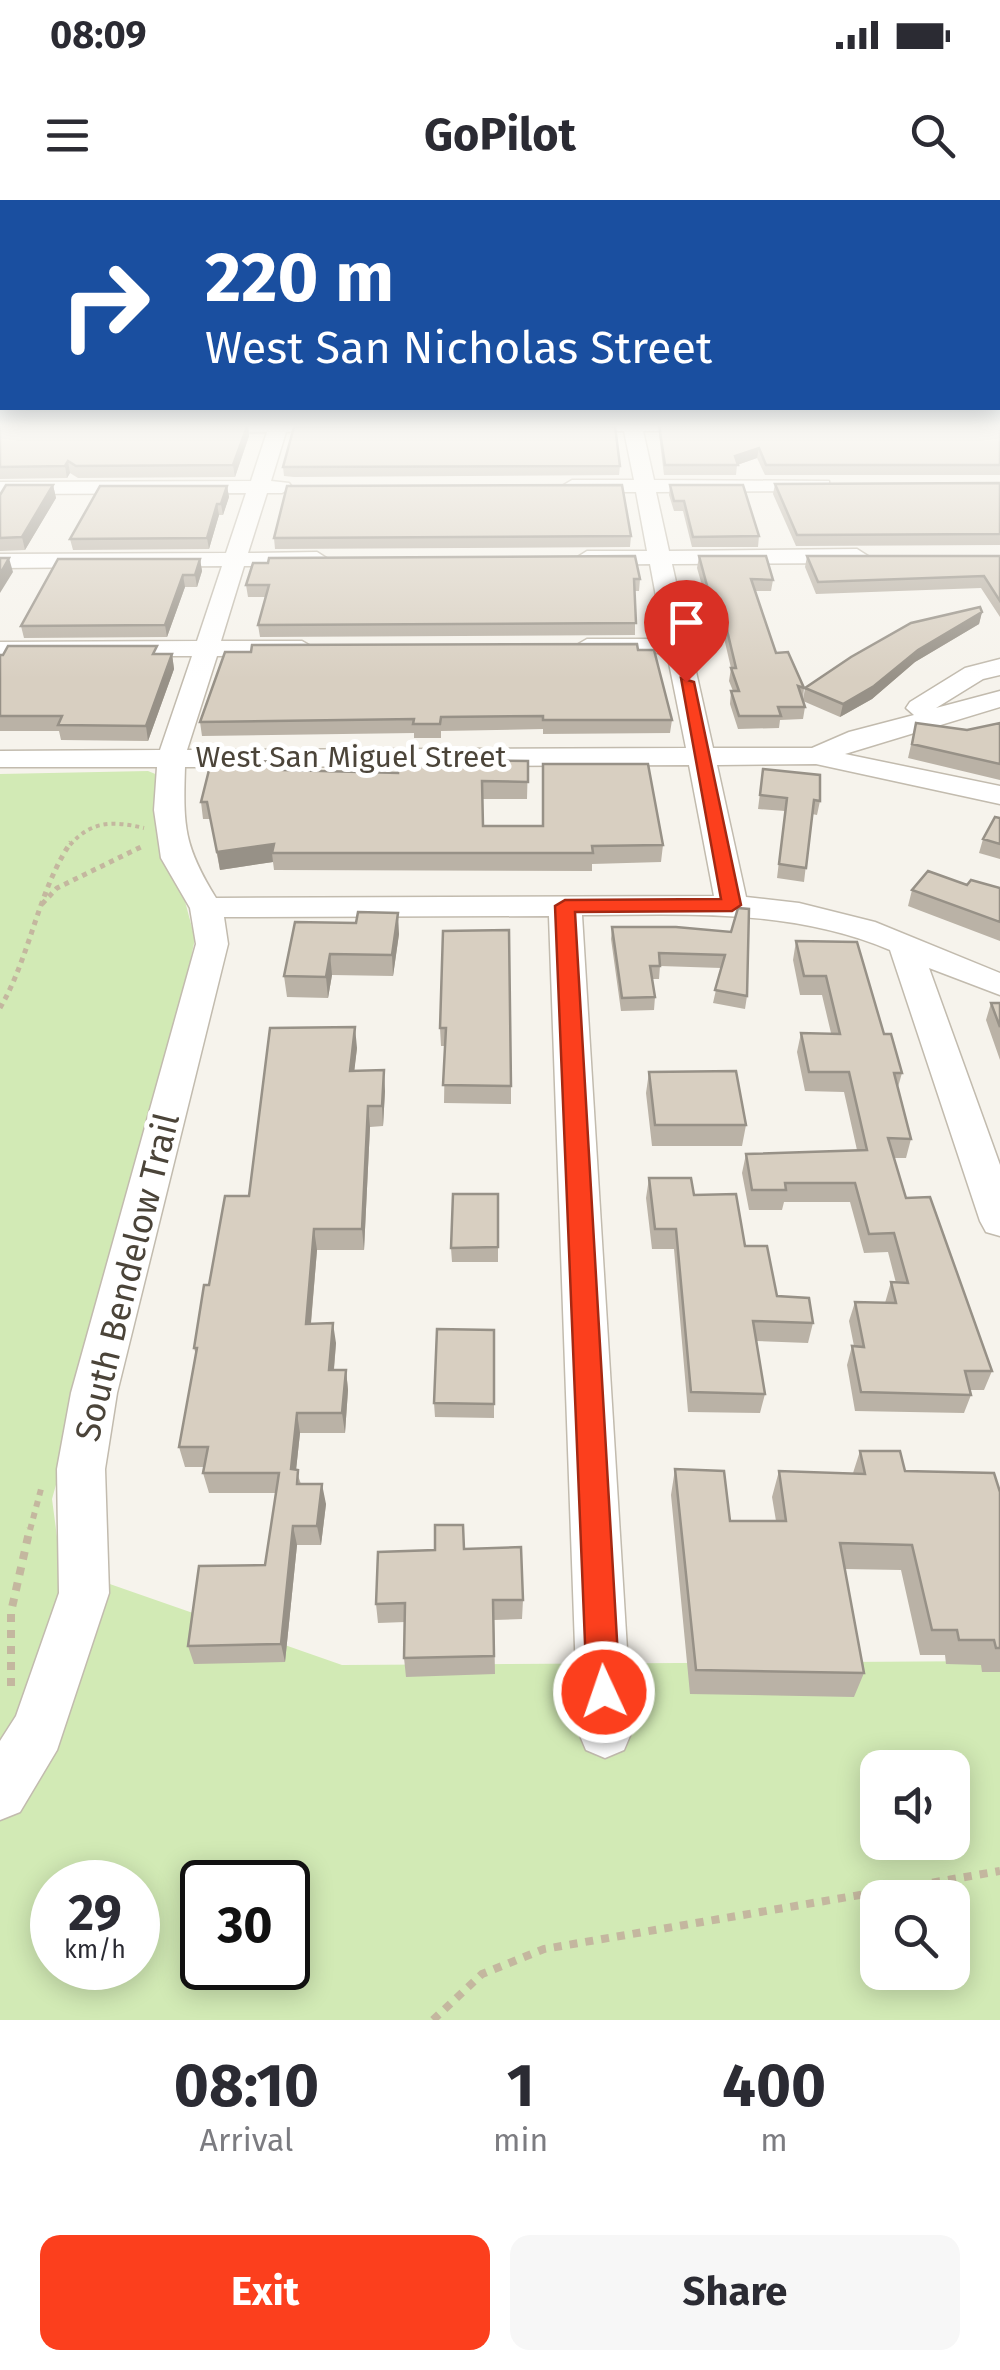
<!DOCTYPE html>
<html lang="en">
<head>
<meta charset="utf-8">
<style>
  body { margin:0; font-family:"Fira Sans",sans-serif; background:#f7f7f7; color:#2b2b33; height:100vh; display:flex; flex-direction:column; font-size:38px; white-space:nowrap }
  * { box-sizing:border-box; margin:0 }
  p { font-size:32px; color:#7c7c81 }
  .icon { flex:none; width:55px; height:55px; fill:none; stroke:currentColor; stroke-width:2; stroke-linecap:round; stroke-linejoin:round }
  .map { position:relative; height:1820px; overflow:hidden }
  .details { display:flex; flex-direction:column; background:#fff; flex:1 }
  .details>* { flex:none }
  .banner { position:absolute; left:0px; top:0px; width:1000px; height:210px; box-shadow:0 5px 25px #0003; background:#1a4fa0; color:#fff; overflow:hidden }
  .controls { position:absolute; left:860px; top:1550px; display:grid; gap:20px }
  .controls a { display:grid; place-items:center; width:110px; height:110px; border-radius:20px; background:#fff; box-shadow:0 5px 25px #0003; font-size:50px }
  .speed { position:absolute; left:30px; top:1660px; display:flex; gap:20px; font-size:50px; font-weight:700; text-align:center }
  .speed>* { display:grid; place-content:center; width:130px; height:130px; border-radius:50%; background:#fff; box-shadow:0 5px 25px #0003; line-height:1 }
  .speed small { font-size:25px; font-weight:400 }
  .speed .limit { border:5px solid #111; border-radius:15px; background:#fff; color:#111 }
  .pin { position:absolute; display:grid; place-items:center; width:85px; height:85px; color:#fff; margin:-102px -42px; border-radius:50% 50% 50% 0; rotate:-45deg; box-shadow:0 0 10px #0007 }
  .pin .icon { rotate:45deg }
  .me { position:absolute; width:110px; margin:-55px; rotate:357deg; stroke-linejoin:round; filter:drop-shadow(0 0 8px #0008) }
  .turn { display:flex; align-items:center; gap:35px; height:210px; padding:0 40px; font-size:45px }
  .turn .icon { width:130px; height:130px; stroke-width:2.5 }
  .turn b { display:block; font-size:70px; line-height:85px }
  .eta { display:flex; justify-content:space-evenly; align-items:center; height:170px; text-align:center }
  .eta b { font-size:60px; font-weight:700; line-height:70px }
  .button { display:flex; gap:20px; margin-top:auto; padding:20px 40px }
  .button a { flex:1; height:115px; border-radius:20px; background:#fc3f1d; color:#fff; font-size:40px; font-weight:700; line-height:115px; text-align:center }
  .button a+a { background:#f7f7f7; color:#2b2b33 }
  .status { display:flex; justify-content:space-between; align-items:center; height:70px; padding:0 50px; background:#fff; direction:ltr }
  .status svg { height:28px; fill:currentColor }
  header { display:flex; justify-content:space-between; align-items:center; height:130px; padding:0 40px; background:#fff; font-size:45px; font-weight:700 }
  .map>svg:first-child { display:block }
  .green { fill:#d2eab5; fill-rule:evenodd }
  .lines { fill:none; stroke-linecap:round; stroke-linejoin:round }
  .minor-casing { stroke:#c2bbae; stroke-width:3 }
  .path-far3 { stroke:#c4b79f; stroke-width:4; stroke-dasharray:4 4; stroke-linecap:butt }
  .path-far2 { stroke:#c4b79f; stroke-width:5; stroke-dasharray:5 5; stroke-linecap:butt }
  .path-far1 { stroke:#c4b79f; stroke-width:6; stroke-dasharray:6 6; stroke-linecap:butt }
  .path { stroke:#c4b79f; stroke-width:8; stroke-dasharray:8 8; stroke-linecap:butt }
  .minor { fill:#fff; fill-rule:evenodd }
  .wall { fill:#bab2a6 }
  .shaded-wall { fill:#979187 }
  .building { fill:#d8cfc1; stroke:#979187; stroke-width:2.5 }
  .route { fill:#fc3f1d; stroke:#a42913; stroke-width:2.5 }
  .labels { text-anchor:middle; stroke-width:10; stroke-linejoin:round; paint-order:stroke }
  .far-street-label { font-size:30px; fill:#4b4439; stroke:#fff }
  .street-label { font-size:35px; fill:#4b4439; stroke:#fff }
</style>
</head>
<body>
<div class="status"><b>08:09</b><svg viewBox="0 0 49 12"><path d="M0 12V9h3v3zM5 12V6h3v6zM10 12V3h3v9zM15 12V0h3v12zM26 1h20v11H26zM47 4h2v5h-2z"/></svg></div>
<header><svg class="icon" aria-label="menu" viewBox="0 0 24 24"><path d="M4 6h16M4 12h16M4 18h16"/></svg>GoPilot<svg class="icon" aria-label="search" viewBox="0 0 24 24"><circle cx="10" cy="10" r="6"/><path d="M15 15l6 6"/></svg></header>
<div class="map">
<svg width="1000" height="1820" viewBox="0 0 1000 1820">
  <rect width="100%" height="100%" fill="#f6f3ec"/>
  <!-- green -->
  <path class="green" d="M148 571 170 580 164 622 195 739 146 963 52 1299 61 1367 342 1465 1000 1461V1820H0V574ZM878 1568H952V1642H878ZM52 1682H138V1768H52ZM202 1682H288V1768H202ZM878 1698H952V1772H878Z"/>
  <g class="lines">
    <!-- minor casing -->
    <g class="minor-casing">
      <path id="minor" d="M190 224H715L707 231H643L654 280 829 281V289L822 291 656 292 669 351 857 349 868 356 857 363 672 364 713 548H812L849 532 914 515 906 508 910 502 965 468 1000 459V475L983 479 936 508 1000 491V507L845 554 1000 586V604L816 564 717 565 746 697 799 703 875 722 1000 773V795L929 768 1000 965V1036L986 1032 980 1021 890 750C790 708 687 715 582 715L632 1531 624 1550 605 1558 586 1550 578 1531 549 716 224 717 228 744 117 1193 105 1269 109 1393 57 1550 20 1612 0 1620V1541L16 1516 59 1393 57 1269 71 1193 196 744 190 708 161 658 154 610 157 567H0V551L160 550 192 456H0V442L197 441 222 366 0 368V354L226 353 246 293 0 294V282L251 281 267 232 197 233 190 231ZM624 231 634 280H572L562 286 572 292H636L647 351H587L576 358 587 365 650 364 664 439H587L575 446 587 453H667L686 548 187 550 217 456 302 455 314 448 302 441H221L244 366H317L328 359 317 352 248 353 267 293H282L292 287 289 283 271 281 286 232ZM689 565 714 696 216 698C184 646 183 627 185 567Z"/>
    </g>
    <!-- path-far3 -->
    <path class="path-far3" d="M70 645C92 620 114 621 144 628"/>
    <!-- path-far2 -->
    <path class="path-far2" d="M42 704 57 688 145 645
      M0 808C31 755 37 693 71 642"/>
    <!-- path-far1 -->
    <path class="path-far1" d="M30 1330 41 1289"/>
    <!-- path -->
    <path class="path" d="M11 1486V1412L30 1328
      M433 1820 482 1774 544 1749 1000 1671"/>
    <!-- minor -->
    <use href="#minor" class="minor"/>
  </g>
  <!-- wall -->
  <path class="wall" d="M1000 224V275H765L757 258 737 265 736 275H664L659 235V225Z
    M0 226 249 236 235 277 78 278 70 273 67 278 0 279Z
    M620 266 619 275 294 277 284 276 283 267Z
    M1000 283V345L796 346 773 294 775 284Z
    M53 285 56 298 25 350 0 351V295Z
    M670 285 759 336 758 347H692L683 311H674L669 295Z
    M227 286 229 297 223 315H219L209 349 73 350 70 339Z
    M631 336 630 347 275 349 274 338Z
    M699 356 773 380 771 391H755L776 453 804 488 803 500 805 488 982 412 979 424 915 462 872 499 840 517 803 501 805 507 803 519 780 520 779 528 738 529 730 504 731 491H733L729 481 731 468 724 438H717L697 368Z
    M807 356H1000V417L981 388 816 394 805 367Z
    M200 359 202 371 197 387H185L167 437 24 438 21 426Z
    M640 379 639 391H635V435L260 437 258 425 265 397H248L246 385Z
    M638 450 672 520 670 533 543 534V529L441 531V538H414V533L202 536 200 522Z
    M172 454 174 469 148 541 61 540 59 531H0V455Z
    M916 523 967 530 1000 523V580L908 558Z
    M528 561 527 599H482L483 626 663 645 661 662 592 664V671L274 670 273 662 220 670 210 619H203L201 602 287 570 398 573Z
    M763 569 820 601 817 615 812 614 804 682 777 678 785 611 758 609Z
    M1000 618V659L979 653 983 639Z
    M967 685 1000 688V741L908 706 912 690Z
    M356 723 399 734 393 776 332 775 328 798 287 797 284 776Z
    M612 727 731 732 747 796 745 809 713 803 721 768 660 766 659 779H652L655 797 654 810 621 811 611 739Z
    M443 731 511 886V904L444 903 445 846H441L440 828Z
    M796 741 884 834 902 873 898 887 911 939 906 958H894L906 998 992 1171 984 1190H970L971 1195 964 1213 855 1211 847 1165 852 1146H854L849 1121 855 1102 885 1103 891 1082 896 1083 888 1052 864 1053 850 1002H784L782 1010H749L742 973 746 954 857 950 844 892 805 891 797 852 801 833H831L822 795H800L793 760Z
    M991 803H1000V860L986 820Z
    M357 848 354 871 385 891 383 926 370 927 364 1050H317L311 1124 336 1143 334 1170H346L348 1190 345 1233H300L296 1270 301 1284 326 1304 321 1345H297L285 1462 194 1464 188 1446 265 1365 276 1293H209L203 1273 204 1267H185L179 1247 196 1155 194 1148 209 1085 249 996Z
    M649 872 746 925 742 946H652L646 893Z
    M649 978 694 995 745 1046 777 1096 813 1123 808 1143 756 1141 765 1194 760 1213 688 1212 674 1049H652L646 998Z
    M498 994V1062H452L451 1048Z
    M494 1130V1218L435 1217 434 1203Z
    M860 1251 905 1271 1000 1292V1472H982L981 1465 946 1464 945 1455H920L901 1370 845 1369 864 1473 854 1497 690 1494 671 1295 675 1269 730 1321H776L772 1297 779 1271 853 1273Z
    M464 1349 523 1400 522 1419 494 1420 495 1474 406 1477 404 1458 405 1422 378 1423 376 1404Z"/>
  <!-- shaded-wall -->
  <path class="shaded-wall" d="M248 224 249 236 235 277 233 265Z
    M759 248 757 258 737 265 735 256Z
    M68 261 70 273 67 278 65 266Z
    M53 285 56 298 25 350 22 337Z
    M227 286 229 297 223 315 221 304Z
    M217 304 219 315 209 349 207 338Z
    M9 358 13 372 0 393V374Z
    M200 359 202 371 197 387 195 375Z
    M183 375 185 387 167 437 165 425Z
    M982 412 979 424 915 462 872 499 840 517 843 504 918 450Z
    M172 454 174 469 148 541 146 526Z
    M274 644 272 653 273 662 220 670 217 652Z
    M398 713 399 734 393 776 392 755Z
    M330 754 332 775 328 798 326 777Z
    M355 827 357 848 352 891 350 871Z
    M384 870 385 891 383 926 382 906Z
    M368 906 370 927 364 1050 362 1029Z
    M314 1029 317 1050 309 1144 306 1124Z
    M333 1123 336 1143 332 1190 329 1170Z
    M346 1170 348 1190 345 1233 342 1213Z
    M297 1213 300 1233 294 1289 291 1269Z
    M322 1284 326 1304 321 1345 317 1326Z
    M293 1326 297 1345 285 1462 281 1444Z"/>
  <!-- building -->
  <path class="building" d="M248 224 233 265 76 266 68 261 65 266 0 267V226Z
    M1000 224V265H766L759 248 735 256 738 265H665L659 225Z
    M615 226 620 266 283 267 294 227Z
    M1000 283V334L797 335 775 284Z
    M6 285H53L22 337 0 338V295Z
    M622 285 631 336 274 338 287 286Z
    M670 285H743L759 336 693 337 684 301H674Z
    M100 286H227L221 304H217L207 338 70 339Z
    M635 356 640 379H634L636 423 258 425 269 385H246L253 363H268L269 358Z
    M699 356H766L773 380 751 379 776 453 788 452 804 488 798 486 805 507H778L781 516H739L731 491H739L731 468H736L726 426H718Z
    M807 356H1000V401L984 376 818 382Z
    M0 358H9L0 374Z
    M58 359H200L195 375H183L165 425 21 426Z
    M980 407 982 412 918 450 874 486 843 504 805 488 851 457 911 423Z
    M637 444 638 450H654L672 520H543V516L441 517 440 524H413L414 519 200 522 225 452H251L252 445Z
    M8 446H157L153 454H172L146 526 58 525 62 516H0V455H3Z
    M916 523 967 530 1000 523V564L912 544Z
    M472 560 528 561V582L482 581 483 626H543V564H648L663 645 592 646 593 653H272L274 644 217 652 207 602H201L211 562 286 561 284 570 398 573V566H472Z
    M763 569 820 575V601L814 600 806 668 779 664 787 598 760 595Z
    M995 617 1000 618V644L983 639Z
    M928 671 967 685 971 680 1000 688V722L912 690Z
    M738 708 749 709 747 796 715 790 725 755 659 753 660 766H650L655 797 622 798 612 727H676L731 732Z
    M358 712 398 713 392 755 330 754 326 777 284 776 295 722 356 723Z
    M509 730 511 886 443 885 446 828H440L443 731Z
    M796 741 857 742 884 834H891L902 873H894L911 939 888 938 906 998 930 997 992 1171H965L971 1195 861 1192 852 1146 864 1147 855 1102 896 1103 891 1082 908 1083 894 1033 869 1034 855 983H785L786 990H752L746 954 867 950 849 872H809L801 833 840 834 826 776H804Z
    M991 803H1000V827Z
    M355 827 350 871 384 870 382 906H368L362 1029H314L306 1124 333 1123 329 1170H346L342 1213H297L291 1269 298 1270 297 1284H322L317 1326H293L281 1444 188 1446 199 1366 265 1365 279 1273H203L208 1247H179L197 1148H194L204 1085H209L225 996H249L270 828Z
    M736 871 746 925H655L649 872Z
    M649 978H691L694 995 736 994 745 1046H767L777 1096 809 1098 813 1123 753 1121 765 1194 691 1192 676 1029H655Z
    M453 994H498V1047L451 1048Z
    M437 1129 494 1130V1204L434 1203Z
    M860 1251H900L905 1271 994 1273 1000 1292V1448H996L994 1440H959L957 1430H932L912 1345 840 1343 864 1473 696 1470 675 1269 724 1271 730 1321H786L779 1271 865 1274Z
    M435 1325H463L464 1349 521 1347 523 1400H493L494 1456 404 1458 405 1403 376 1404 378 1352 435 1350Z"/>
  <!-- sky -->
  <linearGradient id="sky" x2="0" y2="1"><stop stop-color="#8fc1ec"/><stop offset="0.47" stop-color="#fbfaf6"/><stop offset="1" stop-color="#fbfaf6" stop-opacity="0"/></linearGradient>
  <rect width="1000" height="479" fill="url(#sky)"/>
  <!-- route -->
  <path class="route" d="M681 478 694 482 741 705 732 711 575 712 620 1492 615 1503 604 1508 592 1503 587 1492 555 706 565 700 721 699Z"/>
  <g class="labels">
    <!-- far-street labels -->
    <g class="far-street-label">
      <text x="351" y="567">West San Miguel Street</text>
    </g>
    <!-- street labels -->
    <g class="street-label">
      <text transform="translate(127 1077) rotate(-76)" y="12">South Bendelow Trail</text>
    </g>
  </g>
</svg>
<div class="controls">
<a><svg class="icon" aria-label="sound" viewBox="0 0 24 24"><path d="M4 9h4l5-4v14l-5-4H4zM17 9q2 3 0 6"/></svg></a>
<a><svg class="icon" aria-label="search" viewBox="0 0 24 24"><circle cx="10" cy="10" r="6"/><path d="M15 15l6 6"/></svg></a>
</div>
<div class="speed"><div>29<small>km/h</small></div><div class="limit">30</div></div>
<div class="pin" style="left:686px;top:482px;background:#d93025"><svg class="icon" aria-label="arrive" viewBox="0 0 24 24"><path d="M6 21V4h12l-3 4 3 4H6"/></svg></div>
<svg class="me" style="left:604px;top:1492px" viewBox="-20 -20 40 40"><circle r="17" fill="#fc3f1d" stroke="#fff" stroke-width="3"/><path d="M0-11L8 9 0 5-8 9z" fill="#fff"/></svg>
<div class="banner">
<div class="turn"><svg class="icon" aria-label="right" viewBox="0 0 24 24"><path d="M7 20v-9h11M14 6l5 5-5 5"/></svg><div><b>220 m</b>West San Nicholas Street</div></div>
</div>
</div>
<section class="details">
<div class="eta">
<div><b>08:10</b><p>Arrival</p></div>
<div><b>1</b><p>min</p></div>
<div><b>400</b><p>m</p></div>
</div>
<div class="button"><a>Exit</a><a>Share</a></div>
</section>
</body>
</html>
